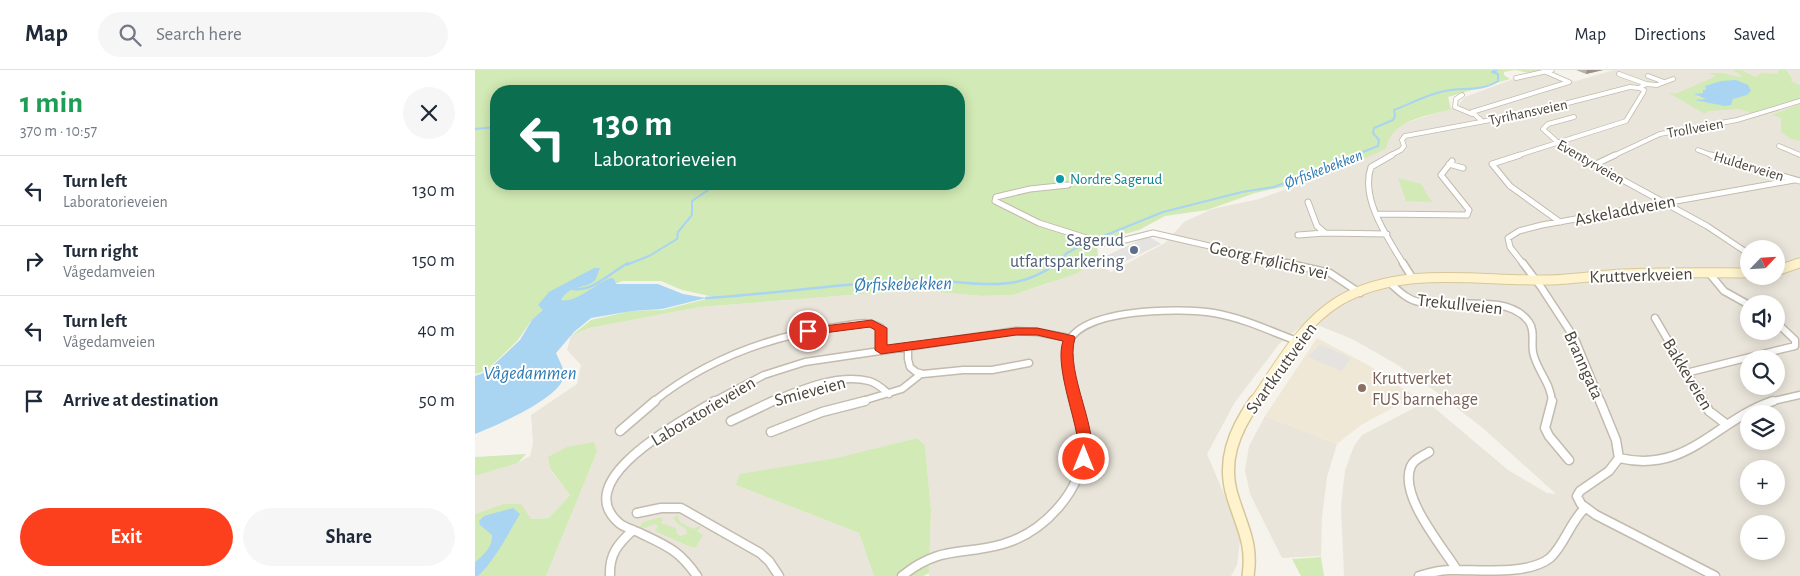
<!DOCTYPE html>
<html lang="en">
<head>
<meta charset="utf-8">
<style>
  body { margin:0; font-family:"Alegreya Sans",sans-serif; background:#f6f6f7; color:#1f2937; height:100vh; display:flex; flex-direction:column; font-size:19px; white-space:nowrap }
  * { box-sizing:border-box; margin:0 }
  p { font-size:16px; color:#747a83 }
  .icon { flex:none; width:28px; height:28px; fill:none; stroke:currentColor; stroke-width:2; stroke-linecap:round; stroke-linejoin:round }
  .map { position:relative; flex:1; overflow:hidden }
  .details { display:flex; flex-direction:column; background:#fff; width:475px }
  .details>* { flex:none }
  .banner { position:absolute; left:15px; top:15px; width:475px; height:105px; border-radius:20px; box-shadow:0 2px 12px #0003; background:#0b6e4f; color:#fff; overflow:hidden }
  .needle { width:32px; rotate:65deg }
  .tools { position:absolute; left:1265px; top:170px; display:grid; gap:10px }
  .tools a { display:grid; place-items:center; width:45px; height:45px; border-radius:50%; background:#fff; box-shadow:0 2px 12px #0003; font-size:25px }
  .pin { position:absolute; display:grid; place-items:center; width:42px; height:42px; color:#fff; margin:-21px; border:2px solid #fff; border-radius:50%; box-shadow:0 1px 5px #0007 }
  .me { position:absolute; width:55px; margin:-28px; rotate:0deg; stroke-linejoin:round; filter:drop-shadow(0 0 4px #0008) }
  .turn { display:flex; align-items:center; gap:18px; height:105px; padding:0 20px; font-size:22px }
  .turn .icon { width:65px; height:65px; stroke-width:2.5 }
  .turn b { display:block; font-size:35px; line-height:42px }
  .round { display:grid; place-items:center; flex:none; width:52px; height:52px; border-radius:26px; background:#f6f6f7 }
  .overview { display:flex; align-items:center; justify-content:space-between; height:85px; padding:0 20px }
  h1 { font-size:30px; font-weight:700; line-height:38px; color:#1e9e55 }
  .cta { display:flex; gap:10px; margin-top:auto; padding:10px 20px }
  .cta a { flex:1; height:58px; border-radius:30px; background:#fc3f1d; color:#fff; font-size:20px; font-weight:700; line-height:58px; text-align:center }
  .cta a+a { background:#f6f6f7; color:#1f2937 }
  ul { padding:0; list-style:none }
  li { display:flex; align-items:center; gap:15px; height:70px; padding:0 20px; border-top:1px solid #e0e1e3 }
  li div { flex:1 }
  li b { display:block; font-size:19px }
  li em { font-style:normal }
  header { display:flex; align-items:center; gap:30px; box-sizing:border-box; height:70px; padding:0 25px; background:#fff; border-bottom:1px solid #e0e1e3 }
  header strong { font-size:24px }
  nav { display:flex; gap:28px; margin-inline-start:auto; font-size:18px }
  .search { width:350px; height:45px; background:#f6f6f7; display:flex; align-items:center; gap:12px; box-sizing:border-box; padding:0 18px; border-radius:28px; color:#747a83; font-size:19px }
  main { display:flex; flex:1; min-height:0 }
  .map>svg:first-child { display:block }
  .residential { fill:#eae5da; fill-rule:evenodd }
  .education { fill:#efe8d6 }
  .green { fill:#d2eab5; fill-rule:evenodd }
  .parking { fill:#e5e3e0 }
  .water { fill:#a9d4f2 }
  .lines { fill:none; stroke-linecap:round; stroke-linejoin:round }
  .stream-far1 { stroke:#a9d4f2; stroke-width:2 }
  .stream { stroke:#a9d4f2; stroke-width:2.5 }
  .street-far3-casing { stroke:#c2bbae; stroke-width:5.5 }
  .street-far2-casing { stroke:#c2bbae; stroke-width:7 }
  .street-far1-casing { stroke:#c2bbae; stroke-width:9 }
  .street-casing { stroke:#c2bbae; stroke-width:11 }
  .secondary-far2-casing { stroke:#d6c79b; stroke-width:9 }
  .secondary-far1-casing { stroke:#d6c79b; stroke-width:11 }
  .secondary-casing { stroke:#d6c79b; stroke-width:14 }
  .street-far3 { stroke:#fff; stroke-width:4 }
  .street-far2 { stroke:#fff; stroke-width:5 }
  .street-far1 { stroke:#fff; stroke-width:6 }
  .street { stroke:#fff; stroke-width:8 }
  .secondary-far2 { stroke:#fff3cd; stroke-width:7 }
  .secondary-far1 { stroke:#fff3cd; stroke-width:9 }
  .secondary { stroke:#fff3cd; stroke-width:11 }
  .wall { fill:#bab2a6 }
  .shaded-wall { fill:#979187 }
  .route { fill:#fc3f1d; stroke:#a42913 }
  .culture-dot { fill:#0f9aa8; stroke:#fff; stroke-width:2 }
  .service-dot { fill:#5c6f8a; stroke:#fff; stroke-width:2 }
  .education-dot { fill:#8d6e63; stroke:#fff; stroke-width:2 }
  .labels { text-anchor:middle; stroke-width:4; stroke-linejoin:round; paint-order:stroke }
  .far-street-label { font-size:15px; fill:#4b4439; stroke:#fff }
  .far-culture-label { font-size:15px; fill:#0d838f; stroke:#fff; text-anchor:start }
  .far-water-label { font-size:16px; font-style:italic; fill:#2e7ab2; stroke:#fff }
  .street-label { font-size:18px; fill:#4b4439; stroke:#fff }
  .service-label { font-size:18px; fill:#4e5e75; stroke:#fff; text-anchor:end }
  .education-label { font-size:18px; fill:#785e54; stroke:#fff; text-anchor:start }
  .water-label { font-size:19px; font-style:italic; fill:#2e7ab2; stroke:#fff }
</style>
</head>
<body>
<header>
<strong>Map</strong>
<div class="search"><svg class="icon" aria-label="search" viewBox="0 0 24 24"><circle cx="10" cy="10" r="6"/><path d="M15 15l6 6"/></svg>Search here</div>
<nav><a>Map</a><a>Directions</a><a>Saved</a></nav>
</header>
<main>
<section class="details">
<div class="overview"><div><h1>1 min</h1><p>370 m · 10:57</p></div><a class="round"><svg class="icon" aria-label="close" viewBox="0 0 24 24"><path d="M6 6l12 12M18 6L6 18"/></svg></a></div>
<ul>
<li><svg class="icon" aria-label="left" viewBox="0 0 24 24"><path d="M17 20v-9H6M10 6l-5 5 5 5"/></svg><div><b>Turn left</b><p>Laboratorieveien</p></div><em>130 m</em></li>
<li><svg class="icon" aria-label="right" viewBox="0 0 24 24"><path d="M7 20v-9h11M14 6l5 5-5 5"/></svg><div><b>Turn right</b><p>Vågedamveien</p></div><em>150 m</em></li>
<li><svg class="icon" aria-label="left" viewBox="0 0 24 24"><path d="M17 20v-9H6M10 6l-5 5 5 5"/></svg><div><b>Turn left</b><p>Vågedamveien</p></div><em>40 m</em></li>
<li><svg class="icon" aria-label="arrive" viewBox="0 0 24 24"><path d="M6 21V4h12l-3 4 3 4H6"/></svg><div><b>Arrive at destination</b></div><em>50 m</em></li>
</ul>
<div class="cta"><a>Exit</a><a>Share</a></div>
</section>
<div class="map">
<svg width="1325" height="506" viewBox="0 0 1325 506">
  <rect width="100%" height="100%" fill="#f6f3ec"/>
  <!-- residential -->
  <path class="residential" d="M1139 0H1325V506H869L866 436 870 400 879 376 887 365 943 336 956 335 1033 400 1072 423 1081 424 1009 359 956 318 921 294 879 270 833 251 805 273 760 332 732 384 766 464 762 495 756 506H454L456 441 450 375 442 368 261 415 384 463 399 506H71L122 382 76 401 95 425 74 448 56 449 28 434 0 444V406L43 393 55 386 58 373 56 345 102 314 106 295 92 280 96 266 114 258 225 237 438 220 507 226 538 225 572 214 621 194 636 202 690 173 709 152 737 139 784 129 864 100 910 79 913 68 924 55 981 37 990 27 1041 8 1068 4 1091 10 1101 11ZM1274 179H1301V206H1274ZM1274 234H1301V261H1274ZM1274 289H1301V316H1274ZM1274 344H1301V371H1274ZM1274 399H1301V426H1274ZM1274 454H1301V481H1274Z
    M790 346 862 374 852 407 847 447 846 486 807 488 775 424 770 400 774 376Z"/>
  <!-- education -->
  <path class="education" d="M842 268 893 295 940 326 886 355 862 374 790 346Z"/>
  <!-- green -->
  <path class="green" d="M0 0H1072L1059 3 1052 2 1054 3 1040 0 1029 2V5L1035 9 973 27 976 39C951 47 916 49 911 79L864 100 816 115 780 123 732 140 690 146 664 160 628 170 622 174 623 187 603 203 538 225 507 226 438 220 225 237 114 258 96 266 116 250 156 241 188 240 239 227 207 220 186 211H147L56 251 43 270 11 301 0 304ZM21 21H484V114H21Z
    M1258 0H1266L1280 7 1286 3 1302 4 1304 0H1311L1318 10 1315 11 1325 15V29L1278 44 1265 39 1232 41 1230 44 1194 23H1203L1241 6 1233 3H1247L1264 7 1267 6ZM1245 12 1276 21 1272 25 1258 29 1250 36 1221 30 1231 29 1230 27H1222L1223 23H1229L1228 20H1231L1230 16Z
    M1325 34V45H1323L1325 46V71L1316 69 1306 62V48L1297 45Z
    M923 108 946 114 957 132 931 131Z
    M442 368 450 375 456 441 454 503 448 506H399L384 463 261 415 265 404 362 388Z
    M119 372 122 382 71 506H0V444L28 434H46L56 449 74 448 95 425 76 400 73 387 92 377Z
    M51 384 43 393 0 406V387Z
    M203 445 204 446 203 448 206 453 219 459 224 456 226 457 222 461 228 465 221 477H216L180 461 183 456 180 454 169 458 165 457 168 452 186 447 188 450 185 453 201 458 202 464 205 466 212 464 211 459 203 454 198 448Z
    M846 487 849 506H826L817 489Z"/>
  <!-- parking -->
  <path class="parking" d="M673 166 686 174 645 194 631 186Z
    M845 274 876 288 867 301 833 287Z"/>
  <!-- water -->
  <path class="water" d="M1261 10 1273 15 1276 21 1272 25 1258 29 1256 35 1250 36 1219 30 1231 29 1219 24 1228 23V20H1231L1230 16 1246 11Z
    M119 198H125C123 202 122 207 120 210 113 219 94 214 86 230 101 234 122 212 136 208L139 209 141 214H183L208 224 231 228 187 239 157 241 116 248 99 262 81 283C84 291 91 300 88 309 81 330 20 356 0 364V306L11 302 45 270 57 250 68 240 63 235 74 222Z
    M38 438 45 444C33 464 20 490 3 506H0V492C9 485 18 476 17 465L5 455 4 451 9 446Z"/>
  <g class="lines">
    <!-- stream-far1 -->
    <path class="stream-far1" d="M268 21 290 19 301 21
      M0 59 21 57
      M621 169 688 142 767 122 799 117 903 76 904 70 898 63 899 58 918 50 920 46 919 40C935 34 953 24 970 21 989 17 1006 22 1023 11V4L1017 2 1022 0
      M151 195 174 186 202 169 203 162 217 145V131L242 114
      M581 195 592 183 615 171"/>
    <!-- stream -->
    <path class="stream" d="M98 219C118 222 136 202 153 193
      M231 228C301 224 369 213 439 210 472 209 508 218 541 212 556 209 570 202 582 193"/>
    <!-- street-far3 casing -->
    <g class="street-far3-casing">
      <path id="street-far3" d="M1144 4 1171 14 1164 18
        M1173 6 1189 12
        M1041 8 1077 0
        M1171 14 1182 15 1198 9
        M987 25 981 29 980 37 997 44
        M1099 47 1073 54 1068 59 1089 78 1104 86
        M1007 51 997 42 1094 12 1071 2
        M1304 76 1325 85
        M1223 80 1239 86
        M914 86 926 80 929 76 927 70 930 66 1054 43 1155 17 1164 18
        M1041 86 1151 51 1168 23 1169 20 1164 18
        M1138 86 1185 64 1262 50 1325 31"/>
    </g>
    <!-- street-far2 casing -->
    <g class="street-far2-casing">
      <path id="street-far2" d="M917 85 896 97C885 129 913 168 929 195
        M1045 85 1017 94 1035 116 1085 152
        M1102 85 1232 156 1274 184
        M1236 85 1325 111
        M974 94 988 98
        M1119 95 1140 85
        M593 115 555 119 521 127 520 131 564 153 627 173 642 172 678 163 817 195
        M833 132 842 156 850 163
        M902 144 992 145 994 140 966 105 977 91
        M823 165 850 163 912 164
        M1049 195 1035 177 1033 168 1044 161 1067 155 1319 110"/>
    </g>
    <!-- street-far1 casing -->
    <g class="street-far1-casing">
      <path id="street-far1" d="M811 193 855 203 885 223
        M928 193 938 209
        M1048 193 1066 217 1100 269 1126 332
        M1234 203 1249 221 1274 235
        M915 213C923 220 932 230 944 232 974 239 1033 222 1054 252 1061 262 1055 275 1059 286 1064 303 1076 314 1077 332
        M1180 248 1229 332
        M433 277V289L435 297 441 302 448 304 488 300H517L554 293
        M1211 303 1320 276V270L1301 252
        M178 332C231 290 295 266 361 257 375 255 393 249 406 258V280
        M238 332 289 305 330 292 541 261 562 262 594 268
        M295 332C324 320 362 303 394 311 402 313 408 319 414 324
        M384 332 427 319 446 304
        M602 332C598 316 588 294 592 277 600 237 708 238 739 243 768 248 795 261 822 271
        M1294 332 1325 325"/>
    </g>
    <!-- street casing -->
    <g class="street-casing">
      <path id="street" d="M1077 331 1070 358 1074 366 1094 390
        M1125 331 1141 370 1144 388
        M1228 331 1234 341 1251 354
        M256 351 298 331
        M145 361 180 331
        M296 362 347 342 390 331
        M954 382C948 386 939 389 936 396 923 425 967 476 982 500
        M1144 388 1134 401 1105 421 1102 426 1106 434 1121 445 1240 506
        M1144 388C1213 404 1239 351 1298 331
        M162 443 186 438H206L285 483 294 491 304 506
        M135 506C134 484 143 474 158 460
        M222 506C204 480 192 476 165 463 159 460 150 458 144 453 93 409 210 350 240 331
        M427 506C465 475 486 486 528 474 569 462 608 421 609 376 610 361 605 346 602 331
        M944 506C954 503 964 500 974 500 1003 499 1052 506 1075 488 1090 474 1095 452 1110 438"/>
    </g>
    <!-- secondary-far2 casing -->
    <g class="secondary-far2-casing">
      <path id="secondary-far2" d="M1320 195 1325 193"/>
    </g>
    <!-- secondary-far1 casing -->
    <g class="secondary-far1-casing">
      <path id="secondary-far1" d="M1301 201 1324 193
        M779 332C803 297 826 254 864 231 925 195 1002 211 1069 210 1096 210 1122 205 1149 204 1190 202 1232 203 1274 203"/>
    </g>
    <!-- secondary casing -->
    <g class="secondary-casing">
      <path id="secondary" d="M773 506C778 474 767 457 758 428 746 392 759 361 780 331"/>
    </g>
    <!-- street-far3 -->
    <use href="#street-far3" class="street-far3"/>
    <!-- street-far2 -->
    <use href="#street-far2" class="street-far2"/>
    <!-- street-far1 -->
    <use href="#street-far1" class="street-far1"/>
    <!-- street -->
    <use href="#street" class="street"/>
    <!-- secondary-far2 -->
    <use href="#secondary-far2" class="secondary-far2"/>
    <!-- secondary-far1 -->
    <use href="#secondary-far1" class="secondary-far1"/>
    <!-- secondary -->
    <use href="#secondary" class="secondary"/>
  </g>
  <!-- wall -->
  <path class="wall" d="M1101 0H1128L1111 4Z"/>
  <!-- shaded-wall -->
  <path class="shaded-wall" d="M1112 0H1128L1111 4Z"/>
  <!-- route -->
  <path class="route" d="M397 250 412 258V275L541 258H562L599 266 600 268C589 303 628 366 614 393L609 394 604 393C600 385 604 375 602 366 598 341 580 294 588 271L562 265H541L406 284 400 280V260L395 257 333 265 328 261 333 258Z"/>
  <!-- markers -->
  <circle class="culture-dot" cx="585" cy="109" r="5"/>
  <circle class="service-dot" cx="659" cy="180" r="5"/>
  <circle class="education-dot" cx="887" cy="318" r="5"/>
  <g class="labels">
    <!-- far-street labels -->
    <g class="far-street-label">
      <text transform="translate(1053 42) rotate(-12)" y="5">Tyrihansveien</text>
      <text transform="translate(1220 58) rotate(-10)" y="5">Trollveien</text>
      <text transform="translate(1116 92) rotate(30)" y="5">Eventyrveien</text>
      <text transform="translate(1274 96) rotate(17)" y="5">Hulderveien</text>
    </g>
    <!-- far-culture labels -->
    <g class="far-culture-label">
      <text x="595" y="114">Nordre Sagerud</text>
    </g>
    <!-- far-water labels -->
    <g class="far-water-label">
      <text transform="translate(848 98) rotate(-21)" y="6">Ørfiskebekken</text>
    </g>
    <!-- street labels -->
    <g class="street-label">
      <text transform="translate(1150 140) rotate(-11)" y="6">Askeladdveien</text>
      <text transform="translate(794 190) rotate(13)" y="6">Georg Frølichs vei</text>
      <text transform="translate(1166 205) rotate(-2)" y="6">Kruttverkveien</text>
      <text transform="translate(985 234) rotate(6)" y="6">Trekullveien</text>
      <text transform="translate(1109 295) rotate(66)" y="6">Branngata</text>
      <text transform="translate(806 298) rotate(-54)" y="6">Svartkruttveien</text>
      <text transform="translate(1213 304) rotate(59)" y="6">Bakkeveien</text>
      <text transform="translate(335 321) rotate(-15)" y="6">Smieveien</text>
      <text transform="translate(228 341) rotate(-31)" y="6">Laboratorieveien</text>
    </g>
    <!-- service labels -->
    <g class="service-label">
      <text x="649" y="176">Sagerud<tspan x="649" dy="21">utfartsparkering</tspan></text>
    </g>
    <!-- education labels -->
    <g class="education-label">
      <text x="897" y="314">Kruttverket<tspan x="897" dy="21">FUS barnehage</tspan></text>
    </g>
    <!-- water labels -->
    <g class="water-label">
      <text transform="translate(428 213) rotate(-1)" y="7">Ørfiskebekken</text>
      <text x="55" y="309">Vågedammen</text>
    </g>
  </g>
</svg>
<div class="tools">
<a><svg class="needle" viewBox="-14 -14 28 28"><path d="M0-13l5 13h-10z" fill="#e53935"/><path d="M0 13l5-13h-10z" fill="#747a83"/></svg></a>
<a><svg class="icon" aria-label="sound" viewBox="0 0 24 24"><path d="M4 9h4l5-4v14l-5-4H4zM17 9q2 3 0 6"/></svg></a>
<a><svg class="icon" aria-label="search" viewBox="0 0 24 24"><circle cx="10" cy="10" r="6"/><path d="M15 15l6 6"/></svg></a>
<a><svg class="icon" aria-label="layers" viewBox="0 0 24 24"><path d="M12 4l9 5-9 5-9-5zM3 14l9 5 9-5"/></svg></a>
<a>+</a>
<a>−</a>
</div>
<div class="pin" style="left:333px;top:261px;background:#d93025"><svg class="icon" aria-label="arrive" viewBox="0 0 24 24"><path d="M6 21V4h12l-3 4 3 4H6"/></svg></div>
<svg class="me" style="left:609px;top:389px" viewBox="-20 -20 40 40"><circle r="17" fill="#fc3f1d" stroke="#fff" stroke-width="3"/><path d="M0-11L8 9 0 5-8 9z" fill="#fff"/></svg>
<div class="banner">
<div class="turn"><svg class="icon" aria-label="left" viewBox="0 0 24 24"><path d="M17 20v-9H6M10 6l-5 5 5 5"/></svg><div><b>130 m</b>Laboratorieveien</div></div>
</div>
</div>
</main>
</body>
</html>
